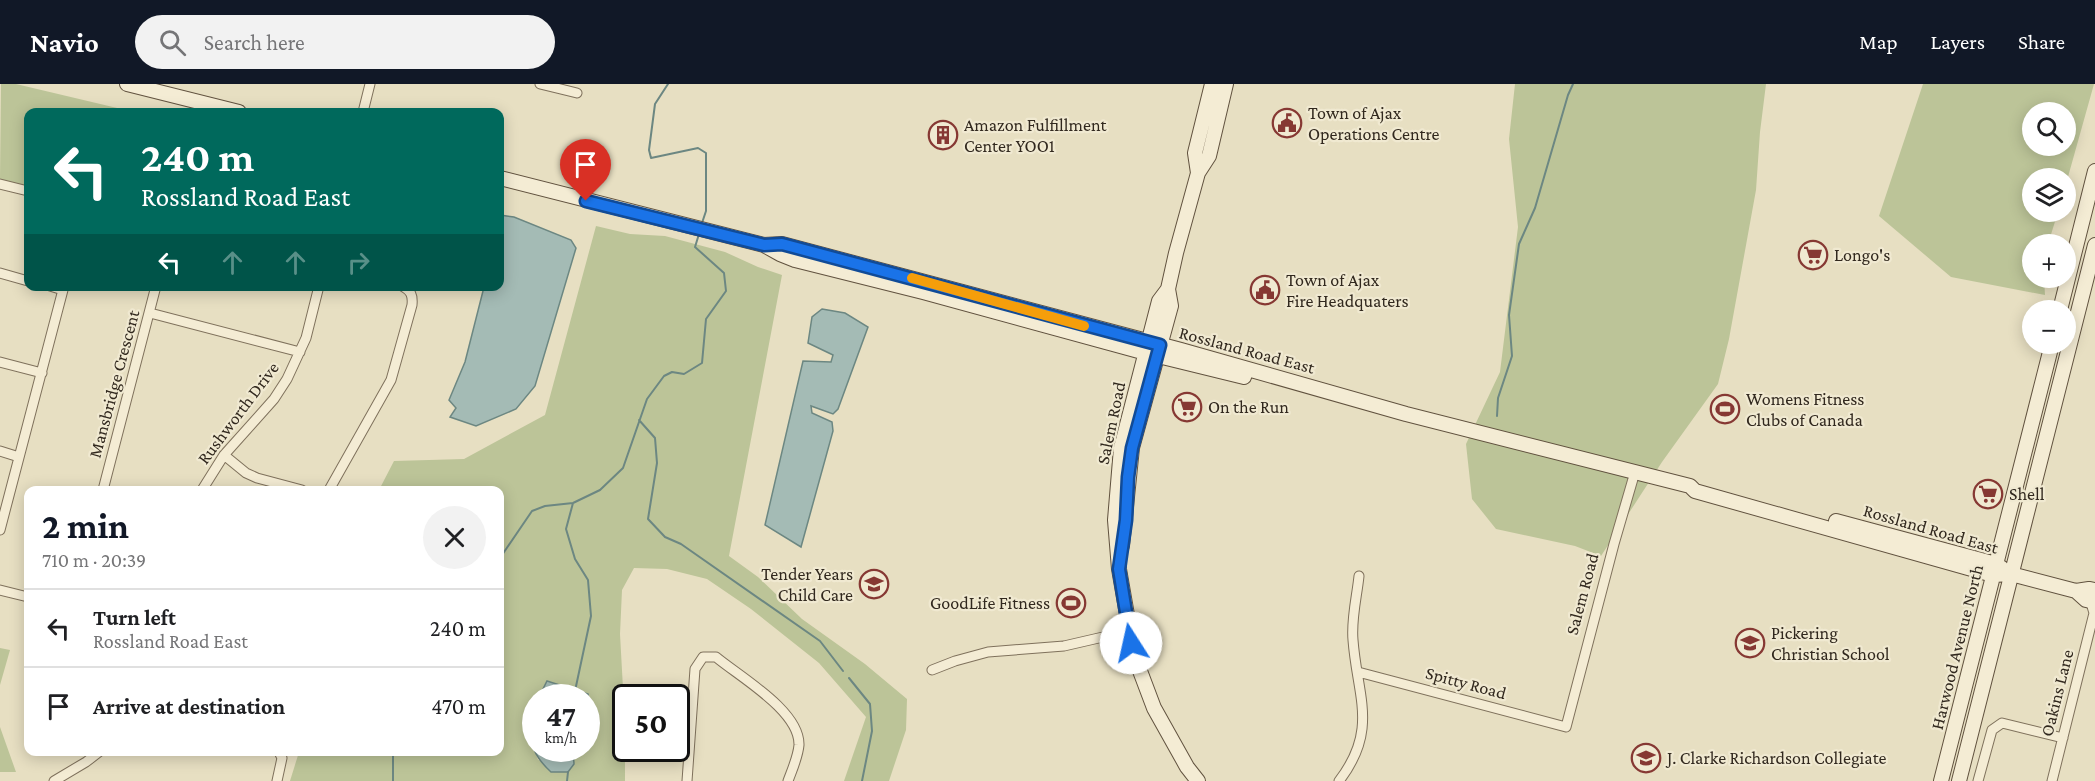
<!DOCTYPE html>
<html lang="en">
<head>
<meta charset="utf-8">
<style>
  body { margin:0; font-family:"Crimson Pro",serif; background:#f2f2f2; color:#202124; height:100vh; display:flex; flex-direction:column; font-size:22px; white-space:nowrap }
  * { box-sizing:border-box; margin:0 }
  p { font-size:20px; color:#757577 }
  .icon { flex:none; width:33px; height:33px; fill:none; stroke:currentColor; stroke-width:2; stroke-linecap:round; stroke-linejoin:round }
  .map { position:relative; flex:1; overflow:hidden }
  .drawer { position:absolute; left:24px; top:402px; width:480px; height:270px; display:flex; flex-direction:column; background:#fff; border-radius:12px; box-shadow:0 3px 15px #0003 }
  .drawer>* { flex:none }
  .banner { position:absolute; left:24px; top:24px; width:480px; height:183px; border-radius:12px; box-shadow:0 3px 15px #0003; background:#00695c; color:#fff; overflow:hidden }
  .fabs { position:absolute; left:2022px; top:18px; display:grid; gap:12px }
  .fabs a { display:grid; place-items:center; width:54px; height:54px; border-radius:50%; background:#fff; box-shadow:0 3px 15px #0003; font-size:30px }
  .speed { position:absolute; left:522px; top:600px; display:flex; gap:12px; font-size:30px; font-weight:700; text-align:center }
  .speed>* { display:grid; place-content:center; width:78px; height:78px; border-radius:50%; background:#fff; box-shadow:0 3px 15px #0003; line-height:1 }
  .speed small { font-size:15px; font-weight:400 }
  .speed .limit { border:3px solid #111; border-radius:9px; background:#fff; color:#111 }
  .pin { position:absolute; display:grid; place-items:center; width:51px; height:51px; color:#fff; margin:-62px -26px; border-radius:50% 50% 50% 0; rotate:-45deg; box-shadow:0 0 6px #0007 }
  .pin .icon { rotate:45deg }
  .me { position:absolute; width:66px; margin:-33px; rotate:350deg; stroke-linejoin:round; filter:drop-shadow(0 0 4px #0008) }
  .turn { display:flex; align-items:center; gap:21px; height:126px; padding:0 18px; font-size:27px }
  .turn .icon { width:78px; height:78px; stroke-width:2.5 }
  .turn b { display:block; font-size:42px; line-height:51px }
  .lanes { display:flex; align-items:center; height:57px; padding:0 18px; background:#0003; justify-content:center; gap:30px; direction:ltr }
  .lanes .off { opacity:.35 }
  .round { display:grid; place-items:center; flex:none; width:63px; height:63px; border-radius:32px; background:#f2f2f2 }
  .headline { display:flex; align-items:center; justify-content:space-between; height:102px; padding:0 18px }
  h1 { font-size:36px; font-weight:700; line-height:45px; color:#111827 }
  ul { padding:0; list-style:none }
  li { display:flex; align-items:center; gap:18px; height:78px; padding:0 18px; border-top:2px solid #e0e0e0 }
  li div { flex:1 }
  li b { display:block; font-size:22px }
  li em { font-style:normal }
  header { display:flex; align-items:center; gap:36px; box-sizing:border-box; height:84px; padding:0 30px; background:#111827; color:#fff }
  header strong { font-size:28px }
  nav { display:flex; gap:33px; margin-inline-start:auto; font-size:21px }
  .search { width:420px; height:54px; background:#f2f2f2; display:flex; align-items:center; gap:15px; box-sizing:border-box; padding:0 21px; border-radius:33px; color:#757577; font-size:22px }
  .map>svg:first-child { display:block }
  .green { fill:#bcc498; fill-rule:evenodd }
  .water { fill:#a4bbb5; stroke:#6c8782; stroke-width:1.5 }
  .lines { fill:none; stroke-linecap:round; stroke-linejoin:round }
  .stream { stroke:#6c8782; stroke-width:2 }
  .street-casing { stroke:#7f715c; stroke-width:11 }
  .secondary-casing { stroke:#61523f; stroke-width:16 }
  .street { stroke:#f4ecd4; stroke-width:9 }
  .secondary { stroke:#f4ecd4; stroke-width:14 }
  .route-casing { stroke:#114b97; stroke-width:15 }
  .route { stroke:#1a73e8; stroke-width:10 }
  .slow { stroke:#f59e0b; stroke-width:10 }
  .labels { text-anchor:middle; stroke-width:4.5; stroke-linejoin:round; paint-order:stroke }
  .poi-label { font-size:18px; fill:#31281e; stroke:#f0e9d1; text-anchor:start }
  .street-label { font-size:18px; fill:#31281e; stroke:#f0e9d1 }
</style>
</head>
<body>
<header>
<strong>Navio</strong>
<div class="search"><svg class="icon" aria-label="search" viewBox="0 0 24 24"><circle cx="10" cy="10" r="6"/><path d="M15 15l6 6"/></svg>Search here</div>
<nav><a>Map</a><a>Layers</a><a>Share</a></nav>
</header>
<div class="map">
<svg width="2095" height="697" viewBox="0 0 2095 697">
  <rect width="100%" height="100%" fill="#e7dfc2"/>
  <!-- green -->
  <path class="green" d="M1 0H16L134 28H28V104L0 95Z
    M1515 0H1766L1760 48 1756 106 1729 255 1718 300 1662 378 1601 472 1575 462 1496 445 1472 415 1466 360 1500 288 1518 143 1509 55Z
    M1923 0H2094L2066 100V94H2032V128H2058L2048 160H2032V194H2044L2045 211 1951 193 1879 132ZM2066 28V62H2032V28Z
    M596 142 630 150 665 152 725 168 758 183 782 191 729 472 758 493 802 535 865 580 907 615 906 646 889 697H844L866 633 819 579 751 525 707 495 667 485 634 484 622 506 620 550 625 641V697H290L299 668H500V406H379L394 377 464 375 545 331ZM575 607 588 610 590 626 587 633 586 664 573 665 574 680 538 676 530 651 536 614Z
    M0 564 10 566 0 601Z
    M0 643 16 688H0Z"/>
  <!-- water -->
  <path class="water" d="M500 131 514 133 571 156 576 164 535 302 516 325 476 342 450 333 456 324 449 316 465 278 484 203 500 202Z
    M822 225 845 229 868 243 838 325 833 330 811 322 812 329 832 338 833 347 801 463 765 441 803 277 831 278 833 271 808 259 812 233Z
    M547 597 588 610 590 626 587 633 586 614 539 613Z
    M535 623 536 664 573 665 574 680 568 688H551C527 666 530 653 535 623Z"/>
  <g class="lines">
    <!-- stream -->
    <path class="stream" d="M668 0 655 20 649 66 651 74 698 64 706 69V127L702 139
      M1497 332 1498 314 1512 272 1509 231 1519 160 1535 124 1568 11 1573 0
      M639 336 655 354 657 379 648 435 665 453 681 460 820 557 843 587
      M573 419 566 445 575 475 588 496 591 532 575 607
      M500 474 532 427 545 422 573 419 600 406 623 384 647 315 664 292 672 288 684 290 702 279 706 235 726 207 724 189 695 163 699 150
      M849 594 870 620 872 647 862 697
      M393 697V668
      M567 697 568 688"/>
    <!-- street casing -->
    <g class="street-casing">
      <path id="street" d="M540 0 577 9
        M363 28 370 0
        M0 100 28 107
        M0 189 28 197
        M50 202 63 206
        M150 229 300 268
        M0 278 42 289
        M0 367 19 373
        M224 371 246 389 257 394 302 406
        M103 406 156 202
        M202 406 224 371 274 315 287 295 306 254 319 202
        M329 406 391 296 412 221C413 211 411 207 402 202
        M0 446 64 202
        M0 506 28 513
        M932 586 955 577 988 568 1064 562 1129 547
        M1358 588 1566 643 1614 460 1635 388
        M54 697 86 678 99 668
        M277 697 282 674 279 668
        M687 697 695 585 703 573H716C740 593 800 627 799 661 798 673 792 686 788 697
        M1339 697C1379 645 1357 612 1353 556 1351 535 1357 512 1359 492
        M1978 697 1992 646 2002 639 2063 654
        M2052 697 2094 529 2090 516"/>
    </g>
    <!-- secondary casing -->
    <g class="secondary-casing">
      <path id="secondary" d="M127 0 239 28
        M1198 89 1195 69 1212 0
        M500 94 764 161 780 170 795 176 923 208 1146 269 1244 293
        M764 161 782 160 1181 266 1406 330 1690 402 1695 407 1993 491 2011 490 2076 507 2089 505 2095 506
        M1168 205 1159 217 1121 364 1115 436 1119 485 1134 571 1154 624 1187 683 1198 697
        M2060 226 2095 87
        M1836 437 1996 480 2002 484
        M1122 462 1132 364 1171 222 1168 205 1176 169 1198 89 1209 72 1226 0
        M2076 507 2086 516 2095 518
        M1941 697 2052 260
        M1959 697 2095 161"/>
    </g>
    <!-- street -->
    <use href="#street" class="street"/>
    <!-- secondary -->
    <use href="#secondary" class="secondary"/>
  </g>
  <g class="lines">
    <!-- route casing -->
    <g class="route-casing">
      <path id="route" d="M586 117 764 161 782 160 1160 261 1132 364 1128 393 1126 436 1119 485 1131 559"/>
    </g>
    <!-- route -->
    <use href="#route" class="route"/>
    <!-- slow -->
    <path class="slow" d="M912 194 1084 242"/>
  </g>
  <!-- icons -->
  <defs>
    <g id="civic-ring" transform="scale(1.5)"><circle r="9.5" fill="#f0e9d1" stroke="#863833" stroke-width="1.5"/><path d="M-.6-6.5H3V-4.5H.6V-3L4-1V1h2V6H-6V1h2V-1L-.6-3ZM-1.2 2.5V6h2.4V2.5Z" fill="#863833"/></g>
    <g id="building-ring" transform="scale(1.5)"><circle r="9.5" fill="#f0e9d1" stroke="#863833" stroke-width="1.5"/><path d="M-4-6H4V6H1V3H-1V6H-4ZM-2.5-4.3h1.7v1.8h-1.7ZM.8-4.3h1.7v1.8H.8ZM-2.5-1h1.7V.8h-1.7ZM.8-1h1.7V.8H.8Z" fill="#863833"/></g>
    <g id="supermarket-ring" transform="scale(1.5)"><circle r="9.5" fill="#f0e9d1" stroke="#863833" stroke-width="1.5"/><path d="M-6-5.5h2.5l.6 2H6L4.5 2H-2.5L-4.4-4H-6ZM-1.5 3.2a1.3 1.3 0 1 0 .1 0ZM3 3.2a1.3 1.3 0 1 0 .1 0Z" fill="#863833"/></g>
    <g id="stadium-ring" transform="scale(1.5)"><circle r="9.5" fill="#f0e9d1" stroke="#863833" stroke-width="1.5"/><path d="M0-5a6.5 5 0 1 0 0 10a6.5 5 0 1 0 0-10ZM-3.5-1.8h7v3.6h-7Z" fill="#863833"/></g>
    <g id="school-ring" transform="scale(1.5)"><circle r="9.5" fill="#f0e9d1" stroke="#863833" stroke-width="1.5"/><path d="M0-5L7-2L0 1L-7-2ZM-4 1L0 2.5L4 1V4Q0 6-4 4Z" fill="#863833"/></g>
  </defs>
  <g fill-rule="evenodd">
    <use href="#civic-ring" x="1287" y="39"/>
    <use href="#building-ring" x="943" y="51"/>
    <use href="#supermarket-ring" x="1813" y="171"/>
    <use href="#civic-ring" x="1265" y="206"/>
    <use href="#supermarket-ring" x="1187" y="323"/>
    <use href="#stadium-ring" x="1725" y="325"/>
    <use href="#supermarket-ring" x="1988" y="410"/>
    <use href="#school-ring" x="874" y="500"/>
    <use href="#stadium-ring" x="1071" y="519"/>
    <use href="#school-ring" x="1750" y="559"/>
    <use href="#school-ring" x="1646" y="674"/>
  </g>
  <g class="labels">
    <!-- poi labels -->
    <g class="poi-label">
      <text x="1308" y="35">Town of Ajax<tspan x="1308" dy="21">Operations Centre</tspan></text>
      <text x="964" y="47">Amazon Fulfillment<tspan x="964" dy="21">Center YOO1</tspan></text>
      <text x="1834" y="177">Longo's</text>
      <text x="1286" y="202">Town of Ajax<tspan x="1286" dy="21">Fire Headquaters</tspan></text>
      <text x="1746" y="321">Womens Fitness<tspan x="1746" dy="21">Clubs of Canada</tspan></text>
      <text x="1208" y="329">On the Run</text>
      <text x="2009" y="416">Shell</text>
      <text x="853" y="496" text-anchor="end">Tender Years<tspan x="853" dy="21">Child Care</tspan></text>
      <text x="1050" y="525" text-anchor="end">GoodLife Fitness</text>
      <text x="1771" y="555">Pickering<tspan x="1771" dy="21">Christian School</tspan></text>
      <text x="1667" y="680">J. Clarke Richardson Collegiate</text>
    </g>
    <!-- street labels -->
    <g class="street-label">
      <text transform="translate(1247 266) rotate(15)" y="6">Rossland Road East</text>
      <text transform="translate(114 300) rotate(-75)" y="6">Mansbridge Crescent</text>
      <text transform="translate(238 329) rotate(-53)" y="6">Rushworth Drive</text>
      <text transform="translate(1111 339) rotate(-78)" y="6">Salem Road</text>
      <text transform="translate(1931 445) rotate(16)" y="6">Rossland Road East</text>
      <text transform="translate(1582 510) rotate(-75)" y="6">Salem Road</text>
      <text transform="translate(1957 563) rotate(-76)" y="6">Harwood Avenue North</text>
      <text transform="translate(1466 599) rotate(15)" y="6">Spitty Road</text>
      <text transform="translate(2057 609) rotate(-76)" y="6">Oakins Lane</text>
    </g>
  </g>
</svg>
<div class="fabs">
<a><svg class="icon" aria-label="search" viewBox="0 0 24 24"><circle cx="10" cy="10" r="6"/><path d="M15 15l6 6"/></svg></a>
<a><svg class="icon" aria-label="layers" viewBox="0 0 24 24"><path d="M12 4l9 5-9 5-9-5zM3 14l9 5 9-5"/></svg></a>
<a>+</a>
<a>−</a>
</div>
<div class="speed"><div>47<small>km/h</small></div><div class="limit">50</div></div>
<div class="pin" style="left:586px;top:117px;background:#d93025"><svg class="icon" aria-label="arrive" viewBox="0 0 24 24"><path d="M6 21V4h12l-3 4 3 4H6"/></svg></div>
<svg class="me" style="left:1131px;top:559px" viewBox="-20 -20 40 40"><circle r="19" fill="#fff"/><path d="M0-13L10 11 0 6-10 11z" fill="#1a73e8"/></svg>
<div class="banner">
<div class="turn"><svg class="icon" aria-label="left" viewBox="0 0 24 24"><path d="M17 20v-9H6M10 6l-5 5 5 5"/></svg><div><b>240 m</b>Rossland Road East</div></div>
<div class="lanes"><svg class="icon" aria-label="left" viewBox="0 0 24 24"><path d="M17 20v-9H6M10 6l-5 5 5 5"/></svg><svg class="icon off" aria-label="ahead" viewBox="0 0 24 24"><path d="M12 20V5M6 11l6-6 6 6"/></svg><svg class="icon off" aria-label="ahead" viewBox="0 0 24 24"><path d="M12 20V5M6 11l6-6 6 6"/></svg><svg class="icon off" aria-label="right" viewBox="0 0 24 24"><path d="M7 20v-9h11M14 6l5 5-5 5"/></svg></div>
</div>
<section class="drawer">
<div class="headline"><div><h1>2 min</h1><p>710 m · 20:39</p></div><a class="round"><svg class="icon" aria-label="close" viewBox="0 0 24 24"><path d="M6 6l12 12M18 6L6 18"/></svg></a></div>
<ul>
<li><svg class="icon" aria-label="left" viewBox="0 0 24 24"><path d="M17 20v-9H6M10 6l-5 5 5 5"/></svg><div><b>Turn left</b><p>Rossland Road East</p></div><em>240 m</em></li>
<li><svg class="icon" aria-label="arrive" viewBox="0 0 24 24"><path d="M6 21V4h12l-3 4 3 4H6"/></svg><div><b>Arrive at destination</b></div><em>470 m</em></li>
</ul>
</section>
</div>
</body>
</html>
